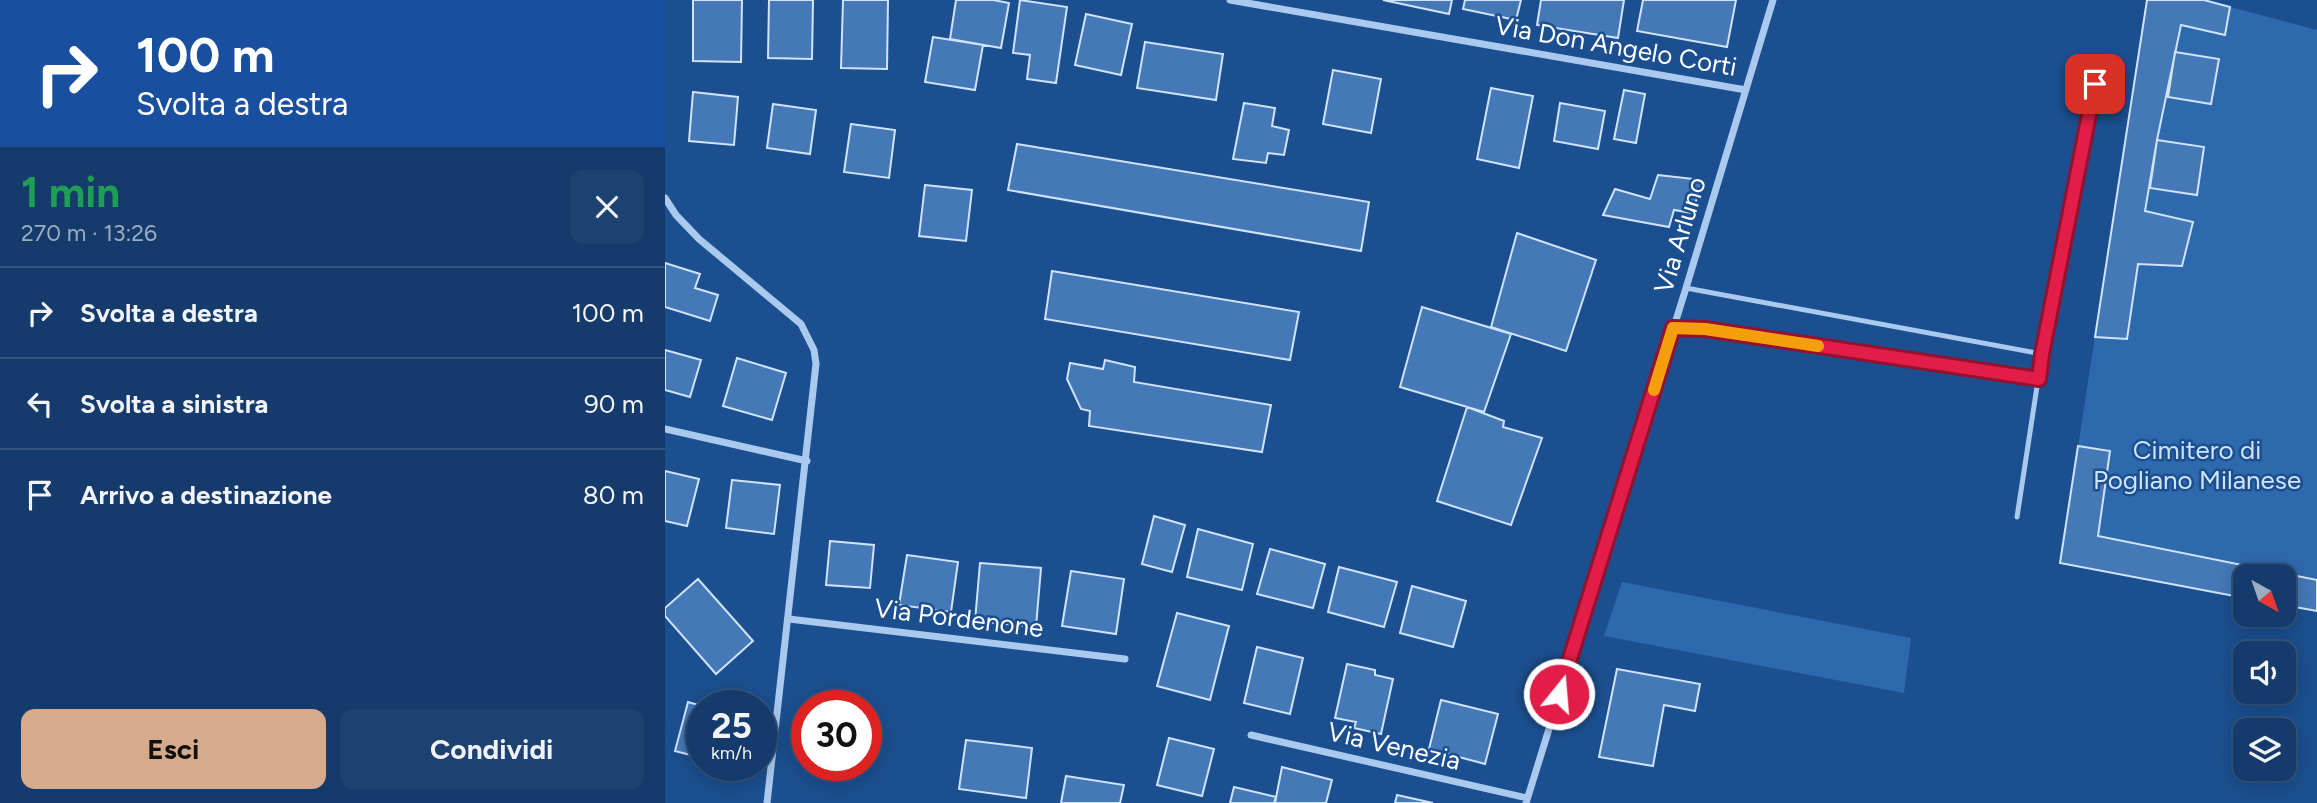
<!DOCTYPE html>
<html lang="it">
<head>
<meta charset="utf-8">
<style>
  body { margin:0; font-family:Figtree,sans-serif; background:#1d4271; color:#f1f3f6; height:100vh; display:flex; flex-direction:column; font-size:26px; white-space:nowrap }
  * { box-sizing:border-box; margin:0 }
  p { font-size:23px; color:#9dadc1 }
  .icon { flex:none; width:38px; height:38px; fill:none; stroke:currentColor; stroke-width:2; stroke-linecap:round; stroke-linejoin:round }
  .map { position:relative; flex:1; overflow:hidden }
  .details { display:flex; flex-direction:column; background:#143b6b; width:665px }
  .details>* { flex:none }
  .hud { background:#1a4fa0; color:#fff; overflow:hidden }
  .needle { width:46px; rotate:140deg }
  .fabs { position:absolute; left:1568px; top:564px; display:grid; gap:14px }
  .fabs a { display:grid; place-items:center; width:63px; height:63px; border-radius:14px; background:#143b6b; box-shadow:0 4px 18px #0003,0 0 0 2px #33557e; font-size:35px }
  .speed { position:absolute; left:21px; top:690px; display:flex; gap:14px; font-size:35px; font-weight:700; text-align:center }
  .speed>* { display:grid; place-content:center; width:91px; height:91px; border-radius:50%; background:#143b6b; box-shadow:0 4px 18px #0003,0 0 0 2px #33557e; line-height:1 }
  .speed small { font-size:18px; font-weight:400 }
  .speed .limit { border:10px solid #d22; background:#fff; color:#111 }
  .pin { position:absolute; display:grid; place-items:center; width:60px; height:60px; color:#fff; margin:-30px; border-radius:14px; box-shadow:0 4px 10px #0006 }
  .me { position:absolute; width:77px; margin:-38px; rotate:17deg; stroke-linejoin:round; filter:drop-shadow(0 0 5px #0008) }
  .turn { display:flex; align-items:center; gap:24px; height:147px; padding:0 21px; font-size:32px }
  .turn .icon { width:91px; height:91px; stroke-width:2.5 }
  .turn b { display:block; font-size:49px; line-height:60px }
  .round { display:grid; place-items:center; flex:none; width:74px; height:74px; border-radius:14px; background:#1d4271 }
  .head { display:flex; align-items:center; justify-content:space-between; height:119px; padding:0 21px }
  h1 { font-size:42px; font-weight:700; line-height:52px; color:#1e9e55 }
  .action { display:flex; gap:14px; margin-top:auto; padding:14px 21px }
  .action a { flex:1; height:80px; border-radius:14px; background:#d6ab8b; color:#111; font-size:28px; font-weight:700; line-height:80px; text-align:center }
  .action a+a { background:#1d4271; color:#f1f3f6 }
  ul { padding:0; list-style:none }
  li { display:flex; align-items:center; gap:21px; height:91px; padding:0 21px; border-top:2px solid #33557e }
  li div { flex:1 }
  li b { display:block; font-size:26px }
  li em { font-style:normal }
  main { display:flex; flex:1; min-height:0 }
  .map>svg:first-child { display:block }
  .green { fill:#2e69ad }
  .building { fill:#4478b7; stroke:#cfe3fa; stroke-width:2 }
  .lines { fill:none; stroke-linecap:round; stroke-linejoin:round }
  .lane { stroke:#a9c9ee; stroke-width:5 }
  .street { stroke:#a9c9ee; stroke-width:7 }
  .route-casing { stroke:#92132f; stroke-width:18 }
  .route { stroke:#e11d48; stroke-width:12 }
  .slow { stroke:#f59e0b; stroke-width:12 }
  .labels { text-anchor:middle; stroke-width:5; stroke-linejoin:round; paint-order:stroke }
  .street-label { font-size:26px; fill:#fff; stroke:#1b4f8f }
  .park-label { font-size:26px; fill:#cfe3fa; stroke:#1b4f8f }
</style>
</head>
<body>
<main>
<section class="details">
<div class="hud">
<div class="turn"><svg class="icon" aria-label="right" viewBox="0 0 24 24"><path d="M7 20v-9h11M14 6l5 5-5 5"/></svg><div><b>100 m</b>Svolta a destra</div></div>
</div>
<div class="head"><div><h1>1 min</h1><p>270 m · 13:26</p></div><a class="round"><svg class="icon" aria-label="close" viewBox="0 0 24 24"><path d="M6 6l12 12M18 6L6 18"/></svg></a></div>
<ul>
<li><svg class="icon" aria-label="right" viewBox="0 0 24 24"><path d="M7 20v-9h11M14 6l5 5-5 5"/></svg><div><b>Svolta a destra</b></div><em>100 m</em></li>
<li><svg class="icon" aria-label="left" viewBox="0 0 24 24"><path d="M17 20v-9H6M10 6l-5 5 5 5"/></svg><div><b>Svolta a sinistra</b></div><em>90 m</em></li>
<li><svg class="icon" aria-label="arrive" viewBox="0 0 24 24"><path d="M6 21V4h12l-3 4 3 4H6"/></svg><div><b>Arrivo a destinazione</b></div><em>80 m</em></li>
</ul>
<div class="action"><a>Esci</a><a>Condividi</a></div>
</section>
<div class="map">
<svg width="1652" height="803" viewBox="0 0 1652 803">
  <rect width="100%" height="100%" fill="#1b4f8f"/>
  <!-- green -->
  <path class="green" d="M1482 0H1539L1652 30V611L1619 605V576H1580V598L1395 563Z
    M957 582 1246 638 1239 693 939 636Z"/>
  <!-- building -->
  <path class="building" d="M28 0H77L76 62 28 61Z
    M104 0H148L147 59 103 58Z
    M178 0H223L222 69 176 68Z
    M291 0H328L344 3 336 48 285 39Z
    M355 0 402 7 391 83 362 79 365 55 348 53Z
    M718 0H787L784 14Z
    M800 0H856L851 20 798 9Z
    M876 0H959L953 38 872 25Z
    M978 0H1071L1062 47 972 31Z
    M1482 0H1539L1565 7 1560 35 1516 25 1492 140 1480 211 1528 222 1517 266 1473 264 1462 339 1430 337Z
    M421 14 467 24 456 75 410 65Z
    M268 37 318 45 310 90 260 82Z
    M480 42 558 54 551 100 472 88Z
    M1510 52 1554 59 1546 104 1503 97Z
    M668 70 716 79 706 133 658 124Z
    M826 88 868 96 854 168 812 159Z
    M959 90 980 94 971 143 949 139Z
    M28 92 73 97 69 145 24 141Z
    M579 103 610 108 607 126 624 130 619 155 603 153 601 163 568 159Z
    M895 103 940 111 933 149 889 141Z
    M108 104 151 110 145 154 102 148Z
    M186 124 230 130 224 178 179 172Z
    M1492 140 1539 147 1532 195 1485 188Z
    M352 144 704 202 696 251 343 190Z
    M993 175 1038 180 1027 213 1009 210 1004 227 938 215 950 189 985 199Z
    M260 185 307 190 301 241 254 236Z
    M852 233 931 260 901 351 826 327Z
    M0 263 35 274 30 288 53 295 45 321 0 307Z
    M387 271 634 312 625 360 380 319Z
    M757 307 846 334 819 412 735 387Z
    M0 350 36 360 25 397 0 390Z
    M72 358 121 373 107 420 58 406Z
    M440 360 470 367 469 382 606 405 597 452 424 426 425 411 416 409 402 379 405 363 438 369Z
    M802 407 839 421 838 427 877 438 846 525 772 501Z
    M1413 446 1445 451 1433 536 1652 580V611L1619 605V576H1580V598L1395 563Z
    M0 471 34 479 22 526 0 521Z
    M67 480 115 485 109 534 61 528Z
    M489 516 520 525 507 572 477 564Z
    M533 529 588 544 577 590 522 577Z
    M165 541 209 545 205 588 161 585Z
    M605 549 660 564 648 608 592 594Z
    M242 555 293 562 286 612 234 605Z
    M315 563 376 568 371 627 310 621Z
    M674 567 732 582 719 627 663 612Z
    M406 571 459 579 451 634 397 626Z
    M33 579 88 641 51 674 0 616V608Z
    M747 586 801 601 788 647 735 633Z
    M512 613 564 626 545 700 492 686Z
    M592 647 638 658 625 714 579 703Z
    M682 664 710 670V675L728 679 716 734 689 728 691 722 670 718Z
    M952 669 1035 684 1030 711 999 705 988 766 934 757Z
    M776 700 833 714 820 764 764 749Z
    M23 702 37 706V758L10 751Z
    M504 738 549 749 537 796 492 785Z
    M301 740 367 748 361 798 294 789Z
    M617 767 667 780 661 803H610Z
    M401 776 459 785 455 803H396Z
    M569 787 611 797 609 803H565Z
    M732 795 768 803H730Z"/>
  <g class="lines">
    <!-- lane -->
    <path class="lane" d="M1021 288 1377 354
      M1008 328 1040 329 1374 379
      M1352 517 1377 354 1436 57"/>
    <!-- street -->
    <path class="street" d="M565 0 1081 90
      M0 198 11 215 34 239 136 324 149 350 151 364 102 803
      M0 429 142 461
      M124 619 460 659
      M586 735 862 798
      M861 803 1021 288 1108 0"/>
  </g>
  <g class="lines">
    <!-- route casing -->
    <g class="route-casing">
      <path id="route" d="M894 694 1008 328 1040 329 1374 379 1377 354 1430 84"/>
    </g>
    <!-- route -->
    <use href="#route" class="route"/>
    <!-- slow -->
    <path class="slow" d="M989 390 1008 328 1040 329 1153 346"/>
  </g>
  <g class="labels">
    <!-- street labels -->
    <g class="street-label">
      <text transform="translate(951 46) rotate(10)" y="9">Via Don Angelo Corti</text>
      <text transform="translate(1015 235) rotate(-73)" y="9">Via Arluno</text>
      <text transform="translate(294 618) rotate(7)" y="9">Via Pordenone</text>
      <text transform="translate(729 746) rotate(13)" y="9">Via Venezia</text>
    </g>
    <!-- park labels -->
    <g class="park-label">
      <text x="1532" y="459">Cimitero di<tspan x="1532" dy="30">Pogliano Milanese</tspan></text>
    </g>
  </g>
</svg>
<div class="fabs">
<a><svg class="needle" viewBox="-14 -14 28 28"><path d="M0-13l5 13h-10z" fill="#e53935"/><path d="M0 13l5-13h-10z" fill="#9dadc1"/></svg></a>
<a><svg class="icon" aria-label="sound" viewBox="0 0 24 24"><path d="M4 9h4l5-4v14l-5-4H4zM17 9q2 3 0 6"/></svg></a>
<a><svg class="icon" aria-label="layers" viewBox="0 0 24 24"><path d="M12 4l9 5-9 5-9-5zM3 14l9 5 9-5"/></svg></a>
</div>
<div class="speed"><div>25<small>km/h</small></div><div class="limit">30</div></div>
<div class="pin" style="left:1430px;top:84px;background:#d93025"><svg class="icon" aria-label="arrive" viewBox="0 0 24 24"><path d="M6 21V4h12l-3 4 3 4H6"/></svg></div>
<svg class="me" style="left:894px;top:694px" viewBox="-20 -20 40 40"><circle r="17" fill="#e11d48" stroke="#fff" stroke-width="3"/><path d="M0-11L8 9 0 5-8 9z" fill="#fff"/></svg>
</div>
</main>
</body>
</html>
